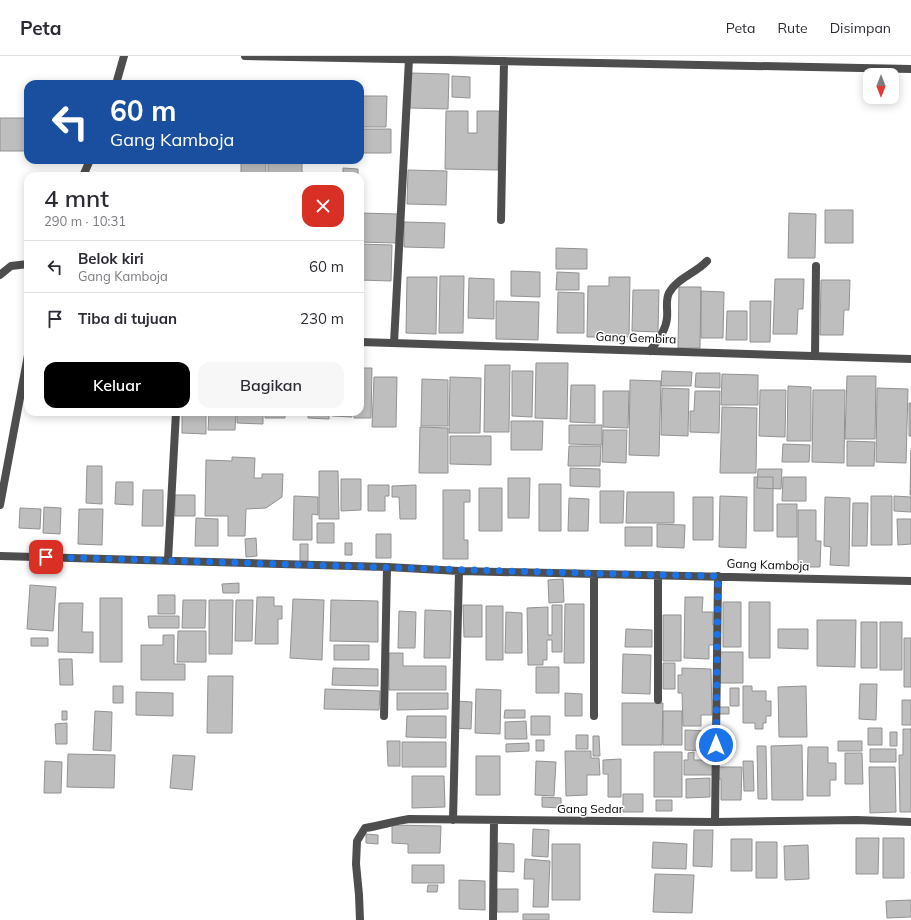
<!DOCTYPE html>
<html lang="id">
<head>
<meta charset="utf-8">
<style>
  body { margin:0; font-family:Mulish,sans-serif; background:#f7f7f7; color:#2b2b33; height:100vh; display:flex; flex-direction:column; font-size:15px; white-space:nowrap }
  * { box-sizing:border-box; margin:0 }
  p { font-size:13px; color:#7c7c81 }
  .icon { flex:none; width:22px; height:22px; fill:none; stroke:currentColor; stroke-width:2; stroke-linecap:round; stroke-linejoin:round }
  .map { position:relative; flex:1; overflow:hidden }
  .details { position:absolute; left:24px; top:116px; width:340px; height:244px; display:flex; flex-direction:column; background:#fff; border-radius:12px; box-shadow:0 2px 10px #0003 }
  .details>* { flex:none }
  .banner { position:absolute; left:24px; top:24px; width:340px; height:84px; border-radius:12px; box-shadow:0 2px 10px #0003; background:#1a4fa0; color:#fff; overflow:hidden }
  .needle { width:26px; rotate:180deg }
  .controls { position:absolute; left:863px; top:12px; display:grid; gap:8px }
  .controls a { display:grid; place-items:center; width:36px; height:36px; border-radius:8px; background:#fff; box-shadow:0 2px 10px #0003; font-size:20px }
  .pin { position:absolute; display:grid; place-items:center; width:34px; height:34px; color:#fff; margin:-17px; border-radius:8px; box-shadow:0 2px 6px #0006 }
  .me { position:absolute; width:44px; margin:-22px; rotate:0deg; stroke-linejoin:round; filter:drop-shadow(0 0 3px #0008) }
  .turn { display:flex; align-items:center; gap:14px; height:84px; padding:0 20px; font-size:18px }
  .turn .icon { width:52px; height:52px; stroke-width:2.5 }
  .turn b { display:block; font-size:28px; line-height:34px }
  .round { display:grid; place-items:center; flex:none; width:42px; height:42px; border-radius:12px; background:#f7f7f7 }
  .overview { display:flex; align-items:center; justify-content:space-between; height:68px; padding:0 20px }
  h1 { font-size:24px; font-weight:600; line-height:30px }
  .action { display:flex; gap:8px; margin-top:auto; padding:8px 20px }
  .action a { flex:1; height:46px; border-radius:12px; background:#000; color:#fff; font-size:16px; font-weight:600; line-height:46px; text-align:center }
  .action a+a { background:#f7f7f7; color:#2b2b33 }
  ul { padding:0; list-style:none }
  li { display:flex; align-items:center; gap:12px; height:52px; padding:0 20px; border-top:1px solid #e1e1e2 }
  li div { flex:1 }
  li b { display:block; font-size:15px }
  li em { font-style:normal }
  header { display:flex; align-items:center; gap:24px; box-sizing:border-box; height:56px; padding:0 20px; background:#fff; border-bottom:1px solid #e1e1e2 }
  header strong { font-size:19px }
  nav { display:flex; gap:22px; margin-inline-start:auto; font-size:14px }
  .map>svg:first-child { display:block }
  .building { fill:#bebebe; stroke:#929292 }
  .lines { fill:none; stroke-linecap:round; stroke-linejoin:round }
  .minor { stroke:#4e4e4e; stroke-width:8 }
  .route { stroke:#1a73e8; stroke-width:7; stroke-dasharray:0 12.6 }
  .labels { text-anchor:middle; stroke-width:3; stroke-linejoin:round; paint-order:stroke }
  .street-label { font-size:12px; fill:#000; stroke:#fff }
</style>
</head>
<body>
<header>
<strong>Peta</strong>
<nav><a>Peta</a><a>Rute</a><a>Disimpan</a></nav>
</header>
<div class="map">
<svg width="911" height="864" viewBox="0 0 911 864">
  <rect width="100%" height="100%" fill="#fff"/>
  <!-- building -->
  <path class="building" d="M411 17 449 18 448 53 410 52Z
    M452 20 470 21V42L452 41Z
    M362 40H387L386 71H361Z
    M446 55H468V77H477V55H499L498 114 445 113Z
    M0 62H25V95H0Z
    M361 73H391V97H361Z
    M220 104H240V107H220Z
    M241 104H266V120H241Z
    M268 104H302V120H268Z
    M343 112 358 113V120H343Z
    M408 114 447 115 446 149 407 148Z
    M825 154H853V187H825Z
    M360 157 397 158 396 187 360 186Z
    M789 157 816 158 815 202H788Z
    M404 166 445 167 444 192 404 191Z
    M360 188 392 189 391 225 360 224Z
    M556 192 587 193V213H556Z
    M511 215 540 216V241L511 240Z
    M557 216 579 217V234H556Z
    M440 220H464L463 277H439Z
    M407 221H437L436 278 406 277Z
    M609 221H630L629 281H587L588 230H609Z
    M469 222 494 223V263L468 262Z
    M775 223H804L803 253H798L797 278H773Z
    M821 224H850L849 254H844L843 279H820Z
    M679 231H701L700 292H678Z
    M633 234H659L658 276 632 275Z
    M701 235 724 236 723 282H701Z
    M558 236 584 237V277H557Z
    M496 245 539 246 538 284 496 283Z
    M750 245H771L770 286H750Z
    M727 255H747V284H726Z
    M536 307H568L567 363 535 362Z
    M485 309H510L509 376H484Z
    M360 312H372L371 362H354V356H360Z
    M512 315H533L532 361 512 360Z
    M662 315 692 316 691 330H661Z
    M696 317H720V332L695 331Z
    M722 318 758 319V349H721Z
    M847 320H876L875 383H845Z
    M374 321H397L396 371H372Z
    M450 321 481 322 480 377H449Z
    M422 323 448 324V370H421Z
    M630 324 661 325 659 400 629 399Z
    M571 329H595V367L570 366Z
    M788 330 811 331V385H787Z
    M662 332 689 333 688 380 661 379Z
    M877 332 908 333 906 407 876 406Z
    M760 334H786L785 381 759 380Z
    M813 334H845L844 407 812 406Z
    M603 335H629L628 372 603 371Z
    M695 335H720L719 377 690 376V355H694Z
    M909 347H911V380H909Z
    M722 351 757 352 756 417H720Z
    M209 356 236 357 235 374H208Z
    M237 356H263V368L237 367Z
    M265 356H285V362H265Z
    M308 356H329V363L308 362Z
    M332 356H352V361L332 360Z
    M182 357H206V378L182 377Z
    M511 365H543L542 394H511Z
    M569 369H602V389L569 388Z
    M420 371 448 372V417H419Z
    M603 374H627L626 407 602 406Z
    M450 380H491V409L450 408Z
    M847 385 875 386 874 410H847Z
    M783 388 810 389 809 406H782Z
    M569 390H601L600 410H568Z
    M911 394V439H910Z
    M232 401 255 402 254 422H262V418H283L282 441 266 452 246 453 245 480H228V460H205L206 404 232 405Z
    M87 410H102V448L86 447Z
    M570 412 600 413V431L570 430Z
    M758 413H782L781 433 757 432Z
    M319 415H338L339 463H319Z
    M754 421H773V475H754Z
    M783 421H806V445H782Z
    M508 422H530L529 462H508Z
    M341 423H361V454L341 455Z
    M116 426H133V449L115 448Z
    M539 428H561V475H539Z
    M368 429H389V440H385V455H368Z
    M416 429V463H400L399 441H392V430Z
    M479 432H502V475H479Z
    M143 434H163V470H142Z
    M443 434H470V446H464V484H468V503H443Z
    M600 435H624L623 467H600Z
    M627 436H674V467H626Z
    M175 439H195V460H175Z
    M294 440 318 441V459L312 458V484H293Z
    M720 440 747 441 746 492 719 491Z
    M871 440H892V489H871Z
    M894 440 911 441V456L894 455Z
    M693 441H713V484H693Z
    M825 441 850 442 849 510 830 509 831 491 824 490Z
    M569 442 589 443 588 475H568Z
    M853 447H868L867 490H852Z
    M777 448H797V481H777Z
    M44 451 61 452 60 478 43 477Z
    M20 452 41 453 40 473 19 472Z
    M79 453H103L102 489 78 488Z
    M798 454H816V485H821L820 511H798Z
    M196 462 218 463V490H195Z
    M897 463H911V488L898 489Z
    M317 467H334V487H317Z
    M657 468 685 469 684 492 657 491Z
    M625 471H652V490H625Z
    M376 478H391V502H376Z
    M256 482 257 500 246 501 245 483Z
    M345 487H352V499H345Z
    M300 488H308V506H300Z
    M563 523 564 546 549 547 548 524Z
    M239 527V537H223L222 528Z
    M30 529 56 531 53 575 27 573Z
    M158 539H175V558H158Z
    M257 541H274V550H282V563H278V588H255Z
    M685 541H703L702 556H713V569H716V589H709V603L684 602Z
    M100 542H122V606H100Z
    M293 543 324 544 322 604 290 602Z
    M183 544H206L205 572H182Z
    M209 544H233L232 598H209Z
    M236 544H253L252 585H235Z
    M331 544 378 545V586L330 585Z
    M723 546H741V591H723Z
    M749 546H770V602H749Z
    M59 547H83L82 576H93V597L58 596Z
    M565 548H584V607H564Z
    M463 549H482V581H464Z
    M552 549H562V596H552V584H547V604H543V609H528L527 552 548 551V579H552Z
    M486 550H503V604H486Z
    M425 554 451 555 450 602H424Z
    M399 555 416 556 415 592H398Z
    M506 556 522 557V597H505Z
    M663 559H681V605H663Z
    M148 560H179V572H149Z
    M817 564H856L855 611 817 610Z
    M861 566H877V612H861Z
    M880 566H902V614H880Z
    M626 573 652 574V591H625Z
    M778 573H808V593L778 592Z
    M178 575H206V606H177Z
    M163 579H174V608H185V624H141V589H163Z
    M31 582H48V590H31Z
    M904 582H911V631H904Z
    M334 589H369V604H334Z
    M720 596H743V627H720Z
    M389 597H403V610H446V634H389Z
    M623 598 651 599 650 638 622 637Z
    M59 603H72L73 629H60Z
    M663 607H675V633H663Z
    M536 611H559V637H536Z
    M333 612 378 613V630L332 629Z
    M682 612 711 613 712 659H701V670H683L682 637H678V619H682Z
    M208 620H233L232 677H207Z
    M860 628H877L876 664 859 663Z
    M113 630H123V647H113Z
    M743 630H752V635H766V645H771V660H766V667H763V673H755V667H743Z
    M806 630 807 681H779L778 631Z
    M730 632H739V650H730Z
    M325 633 380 635 379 654 324 653Z
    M476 633 501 634 500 678 475 677Z
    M136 636 173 637V660L136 659Z
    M397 637H448V653L397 654Z
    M565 637 582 638V660H565Z
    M902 644H911V669H902Z
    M456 645 472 646 471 673 455 672Z
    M622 647H663L662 689H622Z
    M719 651H729V658H719Z
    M505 654H525V662H504Z
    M62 655H67V664H62Z
    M95 655 112 656 111 695 93 694Z
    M663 655H682V689H663Z
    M407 660H446V682L406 681Z
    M531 660H550V679H531Z
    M526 665 527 683H505V666Z
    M67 667V688H56L55 668Z
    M868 672H882V689H868Z
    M903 673H911V756H900L899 699H903Z
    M685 674 711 675 710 695 685 694Z
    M890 676H897V690H890Z
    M576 679H588V693H576Z
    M593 680H599L600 700H593Z
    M536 684H544V695H536Z
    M387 685H400V710H388Z
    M838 685H862V695H838Z
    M402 686H446V711H402Z
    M529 687V695L506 696V688Z
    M802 689 803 744H772L771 690Z
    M757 690H766L767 743H758Z
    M808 691H828V707H836V724H830V740H807Z
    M870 693H896V706H870Z
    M565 695H591V702H599L600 719H587V739L566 740Z
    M654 696H682V741H654Z
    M694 696V704H713V719H684V704H688V697Z
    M845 697H862L863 728H845Z
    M68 698 115 699 114 732 67 731Z
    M173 699 195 700 192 734 170 732Z
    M476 700H500V739H476Z
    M621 703V741H608V718H603V704Z
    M45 705 62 706 61 737H44Z
    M536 705 556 706 554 740 535 739Z
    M743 705H753L754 735H744Z
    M718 711H742L741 744H721V723H718Z
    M869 711H895L896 756 870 757Z
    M412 720H444L445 751 412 752Z
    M710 722V741L686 742V723Z
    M623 738H643V756H623Z
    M542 741 561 742V752L542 751Z
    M656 744H672V755H656Z
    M392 769 441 770 440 797H408V788L392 787Z
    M533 773 549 774 548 801 532 800Z
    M694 774H713L712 811 693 810Z
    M366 778 378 779V788L366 787Z
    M856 782H879L878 818H856Z
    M883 782H904V822H883Z
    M731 783H752V815H731Z
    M653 786 687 788 686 813 652 812Z
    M756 786H777V822H756Z
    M498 787 514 788V816L497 815Z
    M552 788H580V844H552Z
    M808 789 809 823 785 824 784 790Z
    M525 803 550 805 548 851H533L534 823H524Z
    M412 809H444V827H412Z
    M655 818 694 819 692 857 653 856Z
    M459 824 485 825V854L459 853Z
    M428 829H438L437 836H427Z
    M497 833H518V856H497Z
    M911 844V861L887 862 886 845Z
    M523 858H549V864H523Z"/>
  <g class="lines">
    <!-- minor -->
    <path class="minor" d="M245 0 911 13
      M116 28 124 0
      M83 120 90 104
      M501 164 504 5
      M0 219 11 210 28 208
      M360 286 911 303
      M394 287 409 3
      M650 295C657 285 666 275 667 262 668 253 665 245 669 237 676 223 696 217 707 205
      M815 300 816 210
      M0 449 28 299
      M0 500 387 511 459 515 911 525
      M168 504 176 356
      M594 518V660
      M658 644V519
      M384 660 387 511
      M453 764 459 515
      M715 766 718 520
      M360 864 359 839 356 808 357 785 365 772C380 770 394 765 409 763L715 766 857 764 911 766
      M493 864 494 764"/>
  </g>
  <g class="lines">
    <!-- route -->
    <path class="route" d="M46 501C270 507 494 516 718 520L716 689"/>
  </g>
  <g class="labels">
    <!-- street labels -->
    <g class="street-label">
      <text transform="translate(636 282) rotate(2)" y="4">Gang Gembira</text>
      <text transform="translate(768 509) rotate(2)" y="4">Gang Kamboja</text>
      <text x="590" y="757">Gang Sedar</text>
    </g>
  </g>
</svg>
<div class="controls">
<a><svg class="needle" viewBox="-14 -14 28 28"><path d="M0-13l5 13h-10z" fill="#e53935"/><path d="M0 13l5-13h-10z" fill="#7c7c81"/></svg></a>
</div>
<div class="pin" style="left:46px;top:501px;background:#d93025"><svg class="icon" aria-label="arrive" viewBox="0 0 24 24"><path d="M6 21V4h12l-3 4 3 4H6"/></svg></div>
<svg class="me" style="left:716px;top:689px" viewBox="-20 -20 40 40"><circle r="17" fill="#1a73e8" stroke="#fff" stroke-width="3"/><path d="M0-11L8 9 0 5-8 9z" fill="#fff"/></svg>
<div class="banner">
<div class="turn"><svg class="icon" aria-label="left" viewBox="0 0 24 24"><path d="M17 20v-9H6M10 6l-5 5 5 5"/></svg><div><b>60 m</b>Gang Kamboja</div></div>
</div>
<section class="details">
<div class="overview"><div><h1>4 mnt</h1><p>290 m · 10:31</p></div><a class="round" style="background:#d93025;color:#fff"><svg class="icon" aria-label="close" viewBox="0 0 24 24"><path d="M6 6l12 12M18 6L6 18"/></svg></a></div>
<ul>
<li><svg class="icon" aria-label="left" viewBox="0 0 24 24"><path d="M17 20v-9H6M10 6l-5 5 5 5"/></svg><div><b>Belok kiri</b><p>Gang Kamboja</p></div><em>60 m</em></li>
<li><svg class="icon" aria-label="arrive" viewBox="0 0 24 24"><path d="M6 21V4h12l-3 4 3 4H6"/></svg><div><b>Tiba di tujuan</b></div><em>230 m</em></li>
</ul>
<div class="action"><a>Keluar</a><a>Bagikan</a></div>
</section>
</div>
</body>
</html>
